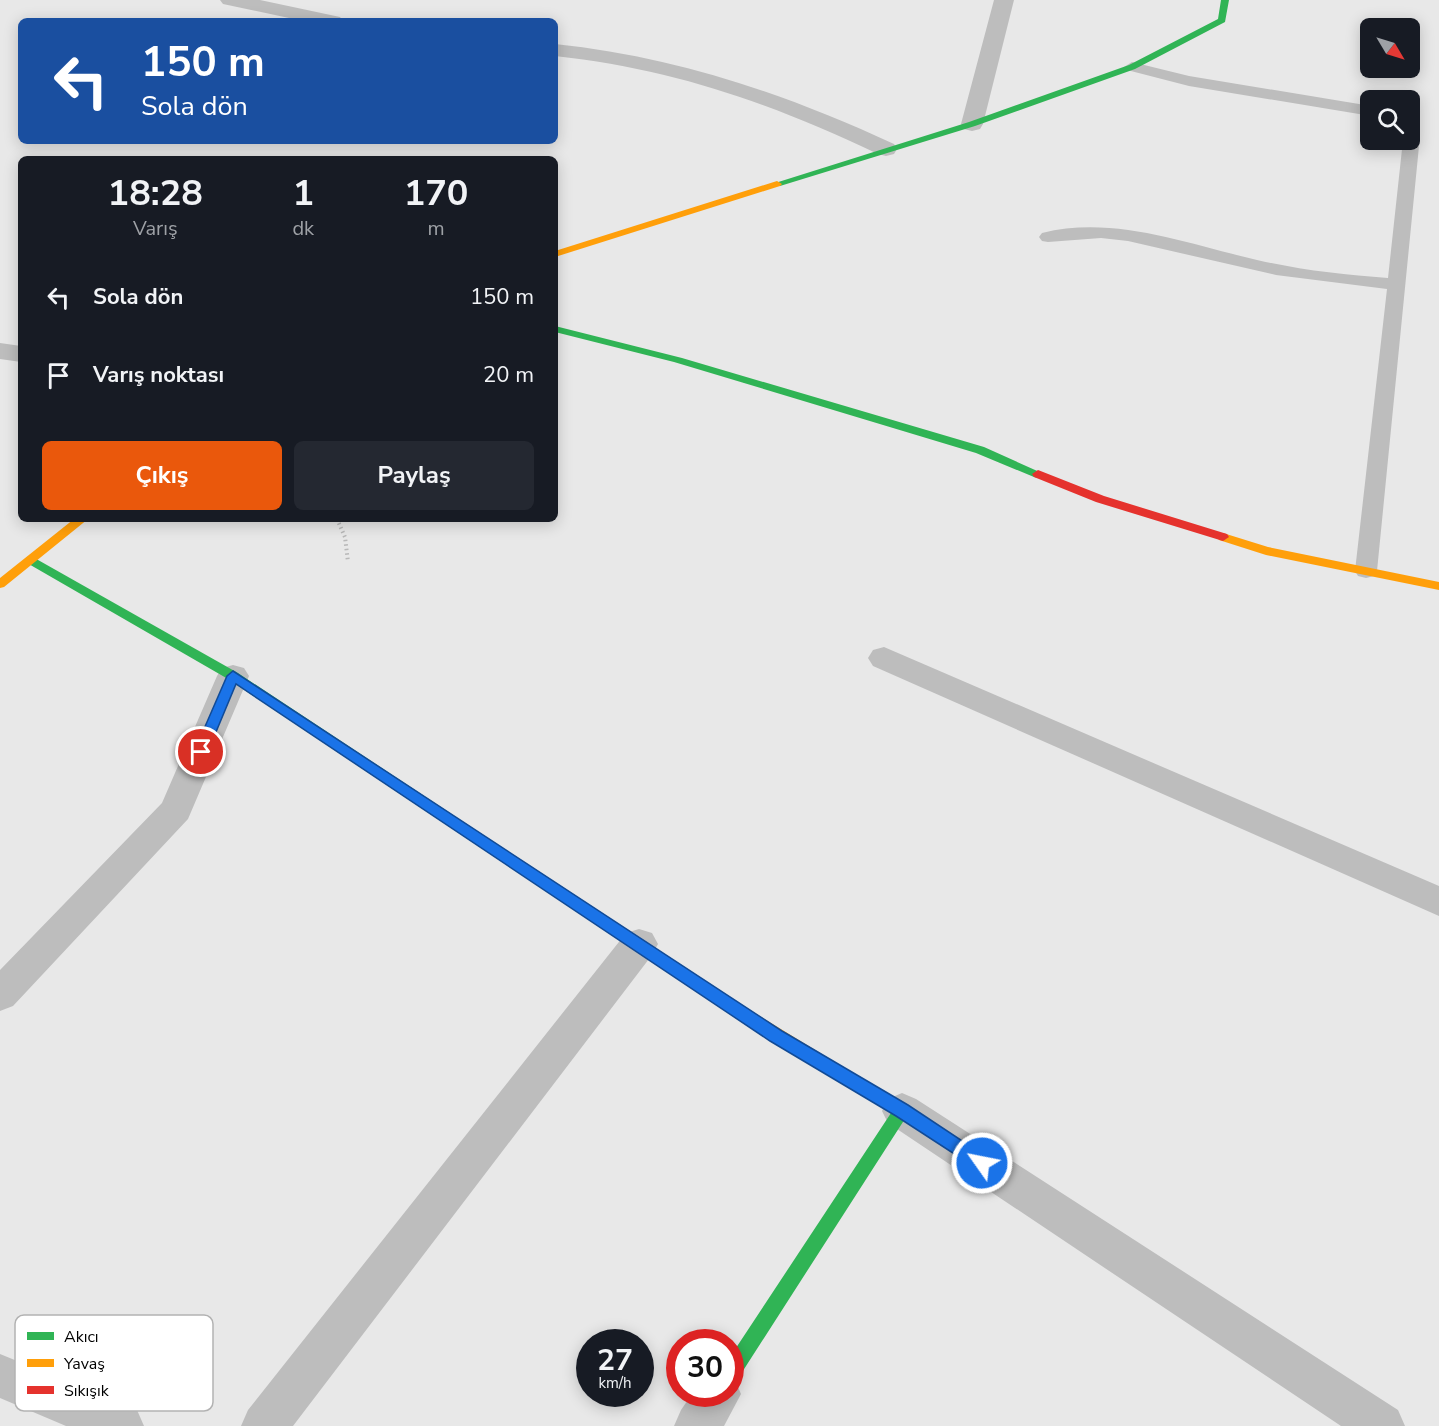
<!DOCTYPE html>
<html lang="tr">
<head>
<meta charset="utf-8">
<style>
  body { margin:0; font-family:"Nunito Sans",sans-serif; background:#242831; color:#f1f3f6; height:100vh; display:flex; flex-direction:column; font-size:22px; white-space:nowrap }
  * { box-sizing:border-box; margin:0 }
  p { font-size:20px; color:#9ea1a6 }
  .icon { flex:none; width:33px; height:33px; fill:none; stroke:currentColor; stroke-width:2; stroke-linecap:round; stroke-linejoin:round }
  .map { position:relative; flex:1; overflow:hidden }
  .panel { position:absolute; left:18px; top:156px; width:540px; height:366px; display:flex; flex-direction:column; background:#171b24; border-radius:9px; box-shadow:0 3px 15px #0003 }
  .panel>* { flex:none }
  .banner { position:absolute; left:18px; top:18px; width:540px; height:126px; border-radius:9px; box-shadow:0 3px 15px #0003; background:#1a4fa0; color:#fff; overflow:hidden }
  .needle { width:39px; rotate:128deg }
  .fabs { position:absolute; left:1360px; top:18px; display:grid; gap:12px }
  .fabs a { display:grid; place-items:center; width:60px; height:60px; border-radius:9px; background:#171b24; box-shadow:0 3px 15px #0003; font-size:30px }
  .speed { position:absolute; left:576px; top:1329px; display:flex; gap:12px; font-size:30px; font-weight:700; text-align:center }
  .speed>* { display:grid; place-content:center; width:78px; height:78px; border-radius:50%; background:#171b24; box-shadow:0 3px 15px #0003; line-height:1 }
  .speed small { font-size:15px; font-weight:400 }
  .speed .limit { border:9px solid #d22; background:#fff; color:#111 }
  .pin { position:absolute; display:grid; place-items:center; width:51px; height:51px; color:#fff; margin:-26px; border:3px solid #fff; border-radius:50%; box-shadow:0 2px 6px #0007 }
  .me { position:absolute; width:66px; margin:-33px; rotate:303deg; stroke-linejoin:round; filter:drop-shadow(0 0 4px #0008) }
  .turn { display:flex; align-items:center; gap:21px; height:126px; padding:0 24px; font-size:27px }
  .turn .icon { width:78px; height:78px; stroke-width:2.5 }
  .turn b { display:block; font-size:42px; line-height:51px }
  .eta { display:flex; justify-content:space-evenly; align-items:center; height:102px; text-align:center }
  .eta b { font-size:36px; font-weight:700; line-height:42px }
  .primary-button { display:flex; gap:12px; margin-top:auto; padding:12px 24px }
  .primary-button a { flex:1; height:69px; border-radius:9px; background:#ea580c; color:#fff; font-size:24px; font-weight:700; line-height:69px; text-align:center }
  .primary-button a+a { background:#242831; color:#f1f3f6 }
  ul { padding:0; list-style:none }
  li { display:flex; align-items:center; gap:18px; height:78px; padding:0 24px }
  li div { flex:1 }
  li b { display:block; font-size:22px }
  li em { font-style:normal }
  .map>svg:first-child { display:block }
  .green { fill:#e8e8e8; fill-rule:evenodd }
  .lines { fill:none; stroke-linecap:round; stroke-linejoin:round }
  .path { stroke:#b8b8b8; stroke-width:4; stroke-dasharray:1.5 3; stroke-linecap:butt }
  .lane { fill:#bdbdbd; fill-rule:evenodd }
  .street { fill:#bdbdbd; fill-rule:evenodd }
  .fast { fill:#30b455; fill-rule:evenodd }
  .slow { fill:#ff9f0a; fill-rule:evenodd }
  .jam { fill:#e5322d; fill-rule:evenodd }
  .route { fill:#1a73e8; stroke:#114b97; stroke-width:1.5 }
  .key { fill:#fff; stroke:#b2b2b2; stroke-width:1.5 }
  .key-label { font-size:16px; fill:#000 }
</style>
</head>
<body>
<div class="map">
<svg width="1439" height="1426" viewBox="0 0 1439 1426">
  <rect width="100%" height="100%" fill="#fff"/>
  <!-- green -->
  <path class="green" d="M0 0H1439V1426H0ZM21 21H555V141H21ZM1371 28H1410V68H1371ZM1371 100H1410V140H1371ZM21 159H555V519H21ZM590 1342H640V1394H590ZM680 1342H730V1394H680Z"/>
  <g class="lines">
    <!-- path -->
    <path class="path" d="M337 519 345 537 348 562"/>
    <!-- lane -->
    <path class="lane" d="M1132 62 1189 76 1371 106V116L1189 86 1127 70 1124 67Z
      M1410 125 1416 127 1420 136 1377 571 1374 576 1366 578 1358 576 1355 571 1387 289 1276 275 1128 241 1101 238 1048 242 1042 241 1039 237 1042 233C1114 215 1187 244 1257 260 1300 270 1344 275 1388 278L1403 140H1410Z"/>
    <!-- street -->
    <path class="street" d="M220 0H260L340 17 343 21H303L223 4Z
      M994 0H1014L983 124 980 129 972 131 964 129 961 124Z
      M555 44C677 57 783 93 894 144L897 149 894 154 886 156 878 154C770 103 674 69 555 56Z
      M0 343 21 346V362L0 359Z
      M884 647 1439 886V916L873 666 868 658 873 650Z
      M233 665 244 668 249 676 188 819 13 1006 0 1011V970L162 803 217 676 222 668Z
      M639 929 652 933 658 944 652 955 293 1426H241L248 1410 626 933Z
      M902 1093 916 1099 1398 1410 1405 1426H1341L888 1123 882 1111 888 1099Z
      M0 1354 137 1410 144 1426H66L0 1398Z
      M730 1377 734 1378 741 1394 724 1426H674L681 1410 692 1394H730Z"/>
    <!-- fast -->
    <path class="fast" d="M1221 0H1229L1225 22 1135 69 975 126 780 186 772 184 969 122 1129 65 1218 19Z
      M555 326 682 358 984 447 1044 474 1038 478 1034 477 976 453 674 362 555 332Z
      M31 556 238 673 586 903 588 907 586 911 581 913 576 911 228 679 27 563 25 560 27 557Z
      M855 1076 908 1106 910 1111 737 1380 730 1383V1357L891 1113 849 1088 847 1083 849 1078Z"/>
    <!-- slow -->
    <path class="slow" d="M777 181 782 184 780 186 555 257V251Z
      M74 519H88L4 587 0 588V578Z
      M1223 533 1268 547 1439 582V590L1266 555 1219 540 1217 537Z
      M699 979 861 1078 863 1083 861 1088 855 1090 849 1088 770 1041 694 990 691 985 694 980Z"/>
    <!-- jam -->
    <path class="jam" d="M1038 470 1104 496 1227 534 1229 537 1223 541 1096 502 1034 477 1032 474Z
      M581 901 704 980 707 985 704 990 699 991 694 990 576 911 574 907 576 903Z"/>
  </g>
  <!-- route -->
  <path class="route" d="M233 671 782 1031 908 1105 988 1158 990 1163 988 1168 982 1171 976 1168 896 1116 770 1041 236 684 206 756H196L194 752 227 676Z"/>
  <!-- legend -->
  <rect x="15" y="1315" width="198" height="96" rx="9" class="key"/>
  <rect x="27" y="1332" width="27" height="8" fill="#30b455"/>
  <rect x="27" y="1359" width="27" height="8" fill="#ff9f0a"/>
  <rect x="27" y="1386" width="27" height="8" fill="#e5322d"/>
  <g class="key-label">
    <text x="64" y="1342">Akıcı</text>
    <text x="64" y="1369">Yavaş</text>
    <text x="64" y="1396">Sıkışık</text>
  </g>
</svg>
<div class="fabs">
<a><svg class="needle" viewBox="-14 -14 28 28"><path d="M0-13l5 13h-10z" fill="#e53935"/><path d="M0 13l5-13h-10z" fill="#9ea1a6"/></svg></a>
<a><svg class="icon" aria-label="search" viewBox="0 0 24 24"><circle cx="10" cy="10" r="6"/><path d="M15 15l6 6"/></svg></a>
</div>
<div class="speed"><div>27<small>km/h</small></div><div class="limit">30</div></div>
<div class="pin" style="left:201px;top:752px;background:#d93025"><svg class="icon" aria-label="arrive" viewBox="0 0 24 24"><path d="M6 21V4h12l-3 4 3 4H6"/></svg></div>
<svg class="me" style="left:982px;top:1163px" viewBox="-20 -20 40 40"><circle r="17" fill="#1a73e8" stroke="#fff" stroke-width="3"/><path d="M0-11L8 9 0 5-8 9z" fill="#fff"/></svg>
<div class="banner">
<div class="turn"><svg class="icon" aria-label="left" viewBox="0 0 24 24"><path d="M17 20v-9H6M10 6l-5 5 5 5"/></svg><div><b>150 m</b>Sola dön</div></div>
</div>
<section class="panel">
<div class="eta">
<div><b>18:28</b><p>Varış</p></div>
<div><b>1</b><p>dk</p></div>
<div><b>170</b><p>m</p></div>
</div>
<ul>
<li><svg class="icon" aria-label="left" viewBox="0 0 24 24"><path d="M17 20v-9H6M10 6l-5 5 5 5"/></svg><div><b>Sola dön</b></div><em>150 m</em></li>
<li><svg class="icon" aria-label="arrive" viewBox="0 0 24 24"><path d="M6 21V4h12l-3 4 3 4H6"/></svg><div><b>Varış noktası</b></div><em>20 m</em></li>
</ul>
<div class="primary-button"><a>Çıkış</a><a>Paylaş</a></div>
</section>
</div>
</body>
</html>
